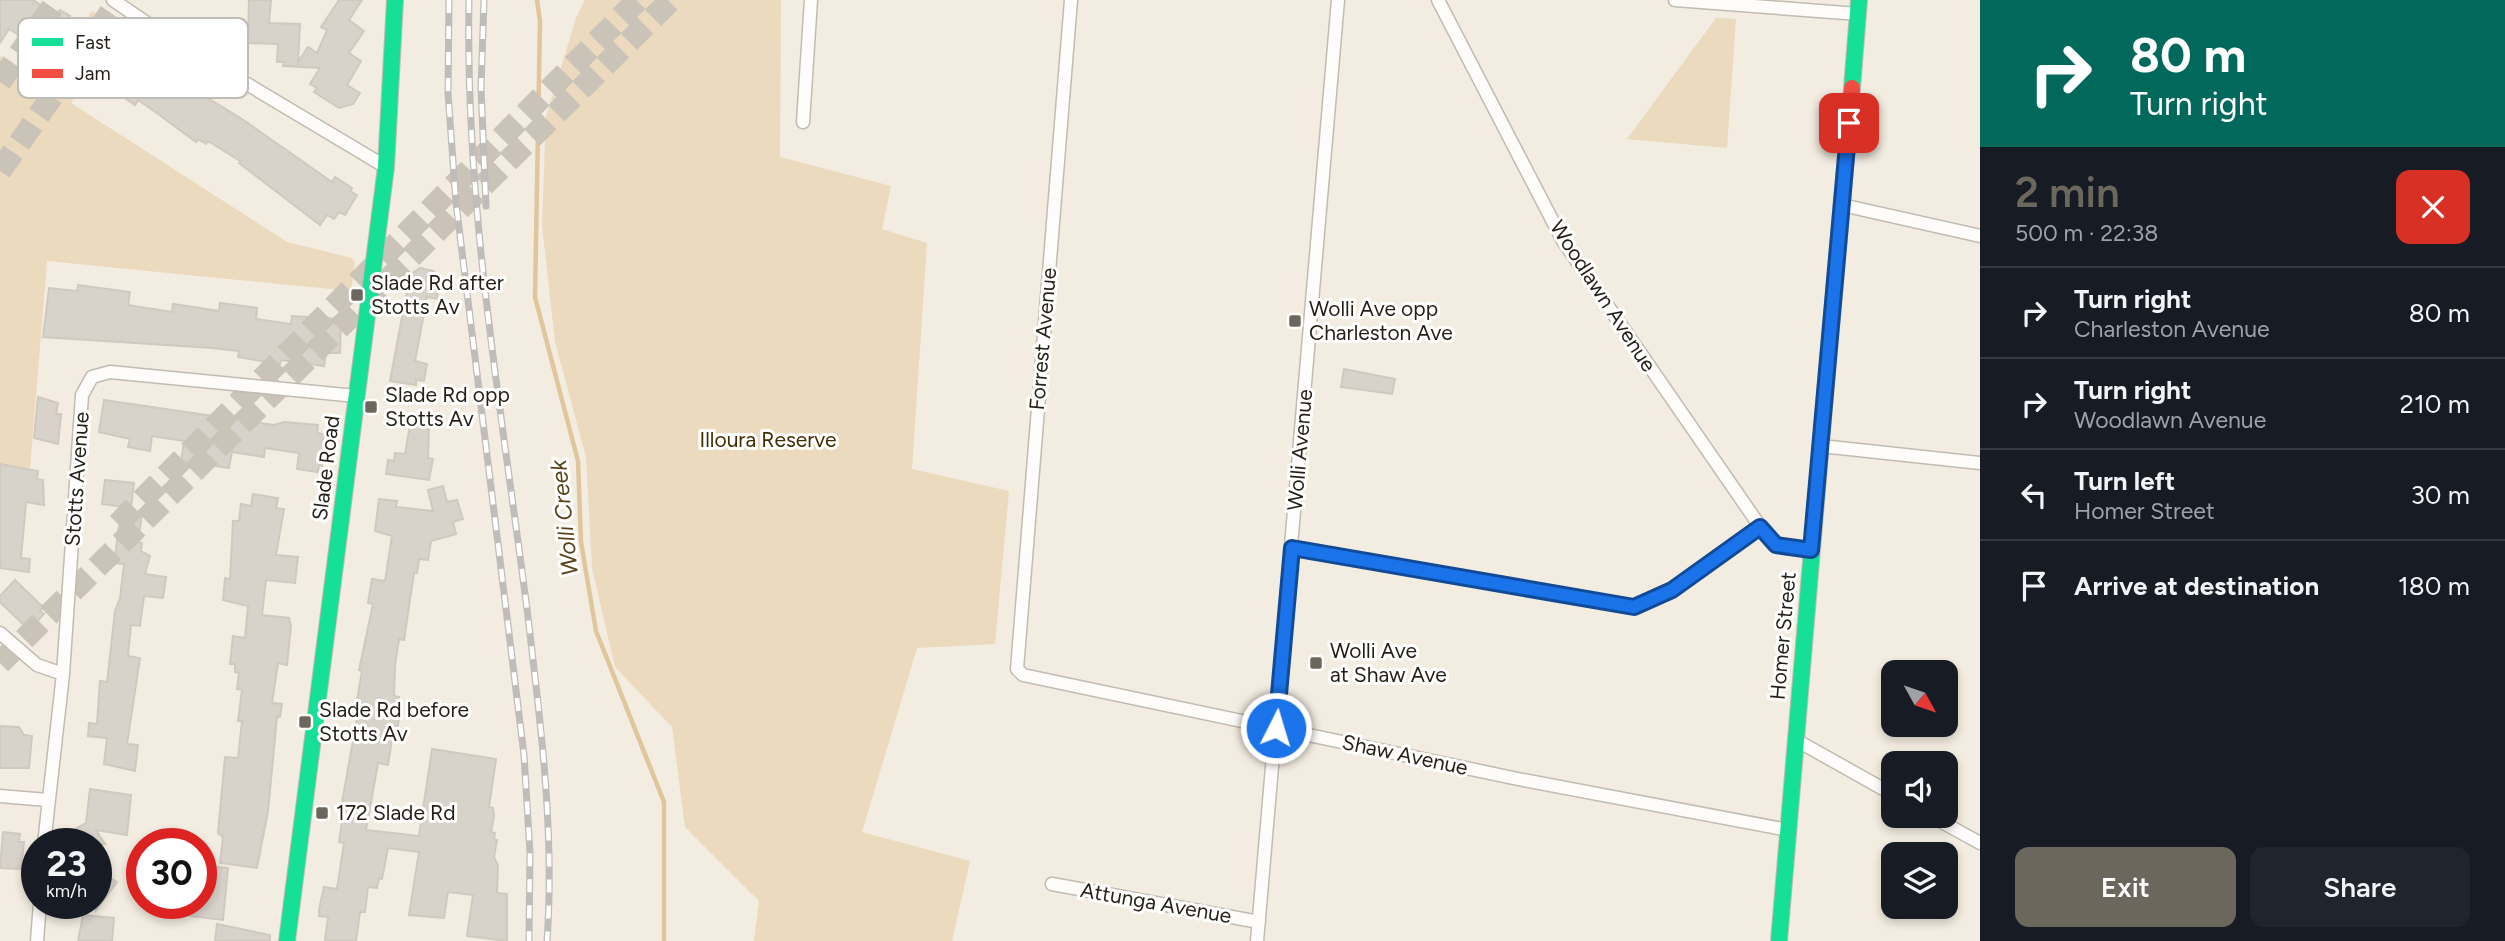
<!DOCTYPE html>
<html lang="en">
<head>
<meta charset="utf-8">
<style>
  body { margin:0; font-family:Figtree,sans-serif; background:#20242c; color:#f1f3f6; height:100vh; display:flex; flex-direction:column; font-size:26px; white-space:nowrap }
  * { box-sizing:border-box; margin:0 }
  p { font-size:23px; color:#9ea1a6 }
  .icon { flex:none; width:38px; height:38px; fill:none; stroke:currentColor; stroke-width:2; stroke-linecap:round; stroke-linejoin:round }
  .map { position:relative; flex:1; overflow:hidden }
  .side { display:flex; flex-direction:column; background:#171b24; width:525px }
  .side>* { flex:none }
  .top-card { background:#00695c; color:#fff; overflow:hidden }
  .needle { width:46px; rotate:130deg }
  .tools { position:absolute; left:1881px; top:660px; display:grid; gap:14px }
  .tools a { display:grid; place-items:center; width:77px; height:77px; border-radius:14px; background:#171b24; box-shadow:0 4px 10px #0003; font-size:35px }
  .speed { position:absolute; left:21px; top:828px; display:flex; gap:14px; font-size:35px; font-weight:700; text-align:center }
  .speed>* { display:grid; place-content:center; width:91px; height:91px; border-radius:50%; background:#171b24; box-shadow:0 4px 10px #0003; line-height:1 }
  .speed small { font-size:18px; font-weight:400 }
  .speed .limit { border:10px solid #d22; background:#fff; color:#111 }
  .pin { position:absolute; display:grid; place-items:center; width:60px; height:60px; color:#fff; margin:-30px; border-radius:14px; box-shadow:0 4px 10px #0006 }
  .me { position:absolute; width:77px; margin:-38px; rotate:5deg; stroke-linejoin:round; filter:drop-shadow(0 0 5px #0008) }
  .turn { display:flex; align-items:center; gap:24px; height:147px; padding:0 35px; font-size:32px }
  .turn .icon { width:91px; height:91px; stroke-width:2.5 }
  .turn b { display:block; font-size:49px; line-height:60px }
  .round { display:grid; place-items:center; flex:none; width:74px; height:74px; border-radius:14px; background:#20242c }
  .head { display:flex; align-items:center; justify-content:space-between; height:119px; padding:0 35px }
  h1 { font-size:42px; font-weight:600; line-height:52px; color:#6c675d }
  .action { display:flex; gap:14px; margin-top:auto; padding:14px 35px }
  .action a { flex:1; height:80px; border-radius:14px; background:#6c675d; color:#fff; font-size:28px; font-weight:600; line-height:80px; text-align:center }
  .action a+a { background:#20242c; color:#f1f3f6 }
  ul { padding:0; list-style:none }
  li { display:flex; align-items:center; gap:21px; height:91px; padding:0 35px; border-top:2px solid #363941 }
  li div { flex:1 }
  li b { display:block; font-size:26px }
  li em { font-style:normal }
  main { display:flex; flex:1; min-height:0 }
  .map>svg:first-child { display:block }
  .green { fill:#ebdabe }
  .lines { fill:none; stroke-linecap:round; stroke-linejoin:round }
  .stream { stroke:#dfc69c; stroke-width:4.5 }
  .building { fill:#d8d3ca; stroke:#cfc9c0; stroke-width:2 }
  .highway-tunnel { stroke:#c9c3b8; stroke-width:23; stroke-dasharray:23 11; stroke-linecap:butt }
  .street-casing { stroke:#c1bbb2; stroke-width:15 }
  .fast-casing { stroke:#c1bbb2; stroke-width:18 }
  .jam-casing { stroke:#c1bbb2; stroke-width:18 }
  .street { stroke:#fdfcfa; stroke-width:12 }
  .fast { stroke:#16e098; stroke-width:16 }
  .jam { stroke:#f24e42; stroke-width:16 }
  .rail-casing { stroke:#bfbdba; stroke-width:7 }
  .rail { stroke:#fff; stroke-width:4.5; stroke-dasharray:13; stroke-linecap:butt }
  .route-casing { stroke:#114b97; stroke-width:18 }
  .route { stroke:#1a73e8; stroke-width:12 }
  .poi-dot { fill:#6c675d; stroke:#fff; stroke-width:2.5 }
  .labels { text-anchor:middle; stroke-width:6; stroke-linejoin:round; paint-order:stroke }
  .poi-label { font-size:21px; fill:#231f17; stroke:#fff; text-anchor:start }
  .street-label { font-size:21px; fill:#231f17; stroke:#fff }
  .park-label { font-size:21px; fill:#432d00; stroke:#fff }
  .water-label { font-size:23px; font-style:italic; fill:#5a4218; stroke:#fff }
  .key { fill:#fff; stroke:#bdbcb9; stroke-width:2 }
  .key-label { font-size:19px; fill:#231f17 }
</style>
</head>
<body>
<main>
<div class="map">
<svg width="1980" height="941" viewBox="0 0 1980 941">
  <rect width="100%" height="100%" fill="#f3ece0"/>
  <!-- green -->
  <path class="green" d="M585 0H781L780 157 891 186 882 229 927 243 912 469 1009 491 995 644 917 648 862 832 970 861 952 941H754L759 901 685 827 672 727 615 667 592 568 586 457 555 342 542 225 546 117 576 18Z
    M92 11 118 27 71 103 287 242 352 258 355 262 351 291 47 261 30 468 0 466V56L45 84Z
    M1716 18 1736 19 1727 148 1627 139Z"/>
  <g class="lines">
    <!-- stream -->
    <path class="stream" d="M537 0 540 21 535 297 578 461 581 542 596 631 664 802V941"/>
  </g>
  <!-- building -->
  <path class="building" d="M0 0H33L56 15 60 10 70 16 68 20 78 27 77 32 63 54 56 55 51 63 36 53V46L9 29 0 43Z
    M249 0H271L269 23 300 24 298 62 308 47 317 53 327 30 321 27 339 0H362L349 20 364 31 349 53 361 61 347 85 360 93 353 104 339 108 314 92 317 88 310 84 320 68 283 66 284 62H277L278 44 248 43Z
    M114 46 134 58 136 54 242 119 332 182 335 177 352 188 350 191 357 195 345 215 339 212 334 219 327 215 320 225 239 163 240 161 208 141 206 144 198 139 196 142 154 111 138 100 135 105 113 90 117 84 96 70Z
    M420 268 434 271 438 299 427 297 415 361 427 364 424 381 416 380V385L390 381 407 291 401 290 402 280Z
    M78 285 130 292 128 305 172 312 173 304 219 311 220 303 257 308 256 319 291 324 292 316 341 319 340 353H326L324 366 281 360 280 364 238 357 239 351 212 348 43 337 49 288 77 291Z
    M1344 369 1395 379 1392 394 1341 387Z
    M38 397 58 403 56 414H61L58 444 34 438Z
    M104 400 274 425 284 422 318 425 317 433 324 434 322 443 326 444 322 466 319 465 318 472 297 469 299 453 265 448 264 457 232 452 229 468 202 464 201 468 189 466V462L181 461 184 441 152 436 150 451 128 447 130 439 99 432Z
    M410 425 429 428 428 458 433 459 429 480 386 474 388 460 394 461 395 453 405 454Z
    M0 464 38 471 37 479 43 480 44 505 26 502 21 558 30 559 29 572 0 568Z
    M105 480 134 483 131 508 102 504Z
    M443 486 447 502 457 500 463 519 453 522 456 534 431 541 428 560 419 559 417 573H414L404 640 399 639 395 665 394 696 399 697 396 708H400L398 726H394L388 765 378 763 366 830 419 836 432 749 496 759 489 807 493 808 494 816 491 832 495 833 494 839 497 840 494 857 498 866 497 893 507 894V941L467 936 473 895 448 892 444 918 409 915 419 852 388 848 382 879 379 878 377 888 368 887 365 912H360L356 941H325L328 917 319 916V909L324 887 337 889 344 843 339 842 343 815 340 814 360 701 357 700 362 671 359 670 373 604 368 603 372 579 385 581 392 536 375 531 379 499 397 501 396 507 433 511 428 490Z
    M253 494 278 498 276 508 284 509 276 555 298 557 295 583 266 580 262 615 289 618 291 626 287 665 278 663 272 703 282 704 280 717H277L268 811 257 868 220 863 223 837 218 833 225 757 238 758 242 721H238L242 690 237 689 239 673 235 672V664H230L233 636 245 638 248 606 223 600 225 578 230 579 233 521H239L241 504 251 506Z
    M121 511 142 514 138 542 142 543 141 551 150 556 145 574 166 577 163 598 144 596 140 626 131 625 128 656 140 658 127 744 138 745 135 771 104 764 107 738 88 736 89 723 97 724 100 681 107 682 115 611 120 598 124 564 114 563Z
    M15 580 43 607 40 611 44 614 29 630 0 602V596Z
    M0 726 19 727 24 735 32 736 29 768H0Z
    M90 789 131 795 127 835 96 830 105 844H68L81 835 77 828 86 823Z
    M3 832 20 834 19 842H24L21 869 0 868Z
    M201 866 228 868 223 920 190 916 192 903H201Z
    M96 870 117 882 96 910Z
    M83 915 114 918 112 941H78Z
    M217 924 270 935V941H215Z"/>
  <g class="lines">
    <!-- highway-tunnel -->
    <path class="highway-tunnel" d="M0 82 57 0
      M0 171 119 0
      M118 524 638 0
      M0 663 671 0"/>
    <!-- street casing -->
    <g class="street-casing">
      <path id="street" d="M113 0 160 32 386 167
        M1071 0 1017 669 1023 675 1518 779 1788 830
        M1438 0 1563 241 1768 538 1786 548 1811 550
        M1675 0 1858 14
        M803 122 811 0
        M1842 205 1980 236
        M1821 446 1980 463
        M1292 548 1634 607 1672 590 1760 527
        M0 633 37 665 63 674
        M1796 740 1894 795
        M0 796 47 800
        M1931 816 1980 843
        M44 844 63 674 82 395 92 377 110 372 356 396
        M1052 884 1259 922
        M37 941 40 903
        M1257 941 1338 0"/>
    </g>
    <!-- fast casing -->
    <g class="fast-casing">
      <path id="fast" d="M1852 88 1859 0
        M287 941 386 167 395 0
        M1779 941 1823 419"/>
    </g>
    <!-- jam casing -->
    <g class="jam-casing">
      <path id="jam" d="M1823 419 1852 88"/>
    </g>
    <!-- street -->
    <use href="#street" class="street"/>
    <!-- fast -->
    <use href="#fast" class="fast"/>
    <!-- jam -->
    <use href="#jam" class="jam"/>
    <!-- rail casing -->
    <g class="rail-casing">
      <path id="rail" d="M449 0 448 93 456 203 524 755 530 853 529 941
        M469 0C465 206 501 406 527 609 540 718 555 831 547 941
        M484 0 481 88 486 206"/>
    </g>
    <!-- rail -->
    <use href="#rail" class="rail"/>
  </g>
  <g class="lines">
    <!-- route casing -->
    <g class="route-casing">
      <path id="route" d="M1276 728 1292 548 1634 607 1672 590 1760 527 1776 545 1811 550 1849 123"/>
    </g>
    <!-- route -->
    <use href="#route" class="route"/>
  </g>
  <!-- markers -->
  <g class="poi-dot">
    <rect x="350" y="288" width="14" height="14" rx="3.5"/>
    <rect x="1288" y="314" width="14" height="14" rx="3.5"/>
    <rect x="364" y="400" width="14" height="14" rx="3.5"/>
    <rect x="1309" y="656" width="14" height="14" rx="3.5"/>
    <rect x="298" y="715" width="14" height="14" rx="3.5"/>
    <rect x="315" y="806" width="14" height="14" rx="3.5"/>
  </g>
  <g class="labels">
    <!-- poi labels -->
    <g class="poi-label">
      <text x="371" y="290">Slade Rd after<tspan x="371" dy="24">Stotts Av</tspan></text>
      <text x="1309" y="316">Wolli Ave opp<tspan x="1309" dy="24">Charleston Ave</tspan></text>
      <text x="385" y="402">Slade Rd opp<tspan x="385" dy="24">Stotts Av</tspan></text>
      <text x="1330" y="658">Wolli Ave<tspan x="1330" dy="24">at Shaw Ave</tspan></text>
      <text x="319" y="717">Slade Rd before<tspan x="319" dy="24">Stotts Av</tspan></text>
      <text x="336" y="820">172 Slade Rd</text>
    </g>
    <!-- street labels -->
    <g class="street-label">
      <text transform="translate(1603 296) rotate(57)" y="7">Woodlawn Avenue</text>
      <text transform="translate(1043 339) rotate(-85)" y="7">Forrest Avenue</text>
      <text transform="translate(1300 450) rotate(-85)" y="7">Wolli Avenue</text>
      <text transform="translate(326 468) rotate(-83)" y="7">Slade Road</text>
      <text transform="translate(77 479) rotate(-86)" y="7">Stotts Avenue</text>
      <text transform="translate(1783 636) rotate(-85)" y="7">Homer Street</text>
      <text transform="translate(1405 755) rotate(12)" y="7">Shaw Avenue</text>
      <text transform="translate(1156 903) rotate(10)" y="7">Attunga Avenue</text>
    </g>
    <!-- park labels -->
    <g class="park-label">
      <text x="768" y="447">Illoura Reserve</text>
    </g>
    <!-- water labels -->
    <g class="water-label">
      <text transform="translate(564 518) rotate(-96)" y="8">Wolli Creek</text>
    </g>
  </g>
  <!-- legend -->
  <rect x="18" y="18" width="230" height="80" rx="10" class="key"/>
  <rect x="32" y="38" width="31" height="8" fill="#16e098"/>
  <rect x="32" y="69" width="31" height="9" fill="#f24e42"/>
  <g class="key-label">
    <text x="75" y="49">Fast</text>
    <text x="75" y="80">Jam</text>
  </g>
</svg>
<div class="tools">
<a><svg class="needle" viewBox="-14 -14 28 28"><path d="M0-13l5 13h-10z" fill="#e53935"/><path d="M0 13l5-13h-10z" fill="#9ea1a6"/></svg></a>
<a><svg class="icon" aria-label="sound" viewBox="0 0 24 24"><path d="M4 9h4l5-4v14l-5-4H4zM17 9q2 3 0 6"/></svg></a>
<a><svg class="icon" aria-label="layers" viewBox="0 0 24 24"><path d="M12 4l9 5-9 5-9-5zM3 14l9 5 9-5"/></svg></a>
</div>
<div class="speed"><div>23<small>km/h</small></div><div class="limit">30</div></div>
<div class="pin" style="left:1849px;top:123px;background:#d93025"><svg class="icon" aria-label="arrive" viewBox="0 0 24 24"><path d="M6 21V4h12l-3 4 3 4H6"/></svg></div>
<svg class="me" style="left:1276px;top:728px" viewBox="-20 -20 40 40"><circle r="17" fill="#1a73e8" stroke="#fff" stroke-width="3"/><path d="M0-11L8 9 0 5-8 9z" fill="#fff"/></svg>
</div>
<section class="side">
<div class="top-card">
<div class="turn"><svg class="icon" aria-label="right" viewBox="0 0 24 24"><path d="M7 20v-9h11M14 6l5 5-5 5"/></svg><div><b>80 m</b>Turn right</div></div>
</div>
<div class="head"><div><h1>2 min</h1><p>500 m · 22:38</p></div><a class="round" style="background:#d93025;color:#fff"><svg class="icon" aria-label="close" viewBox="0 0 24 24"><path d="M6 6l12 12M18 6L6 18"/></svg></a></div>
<ul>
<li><svg class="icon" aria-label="right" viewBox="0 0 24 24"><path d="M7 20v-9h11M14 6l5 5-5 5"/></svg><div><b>Turn right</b><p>Charleston Avenue</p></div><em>80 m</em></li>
<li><svg class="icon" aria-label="right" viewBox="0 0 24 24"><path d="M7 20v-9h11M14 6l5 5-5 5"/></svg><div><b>Turn right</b><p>Woodlawn Avenue</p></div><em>210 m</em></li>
<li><svg class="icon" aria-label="left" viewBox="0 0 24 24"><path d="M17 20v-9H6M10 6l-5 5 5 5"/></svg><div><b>Turn left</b><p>Homer Street</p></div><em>30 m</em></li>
<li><svg class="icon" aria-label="arrive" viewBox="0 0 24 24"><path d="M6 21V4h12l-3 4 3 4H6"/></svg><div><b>Arrive at destination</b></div><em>180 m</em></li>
</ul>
<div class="action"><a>Exit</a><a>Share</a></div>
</section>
</main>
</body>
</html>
